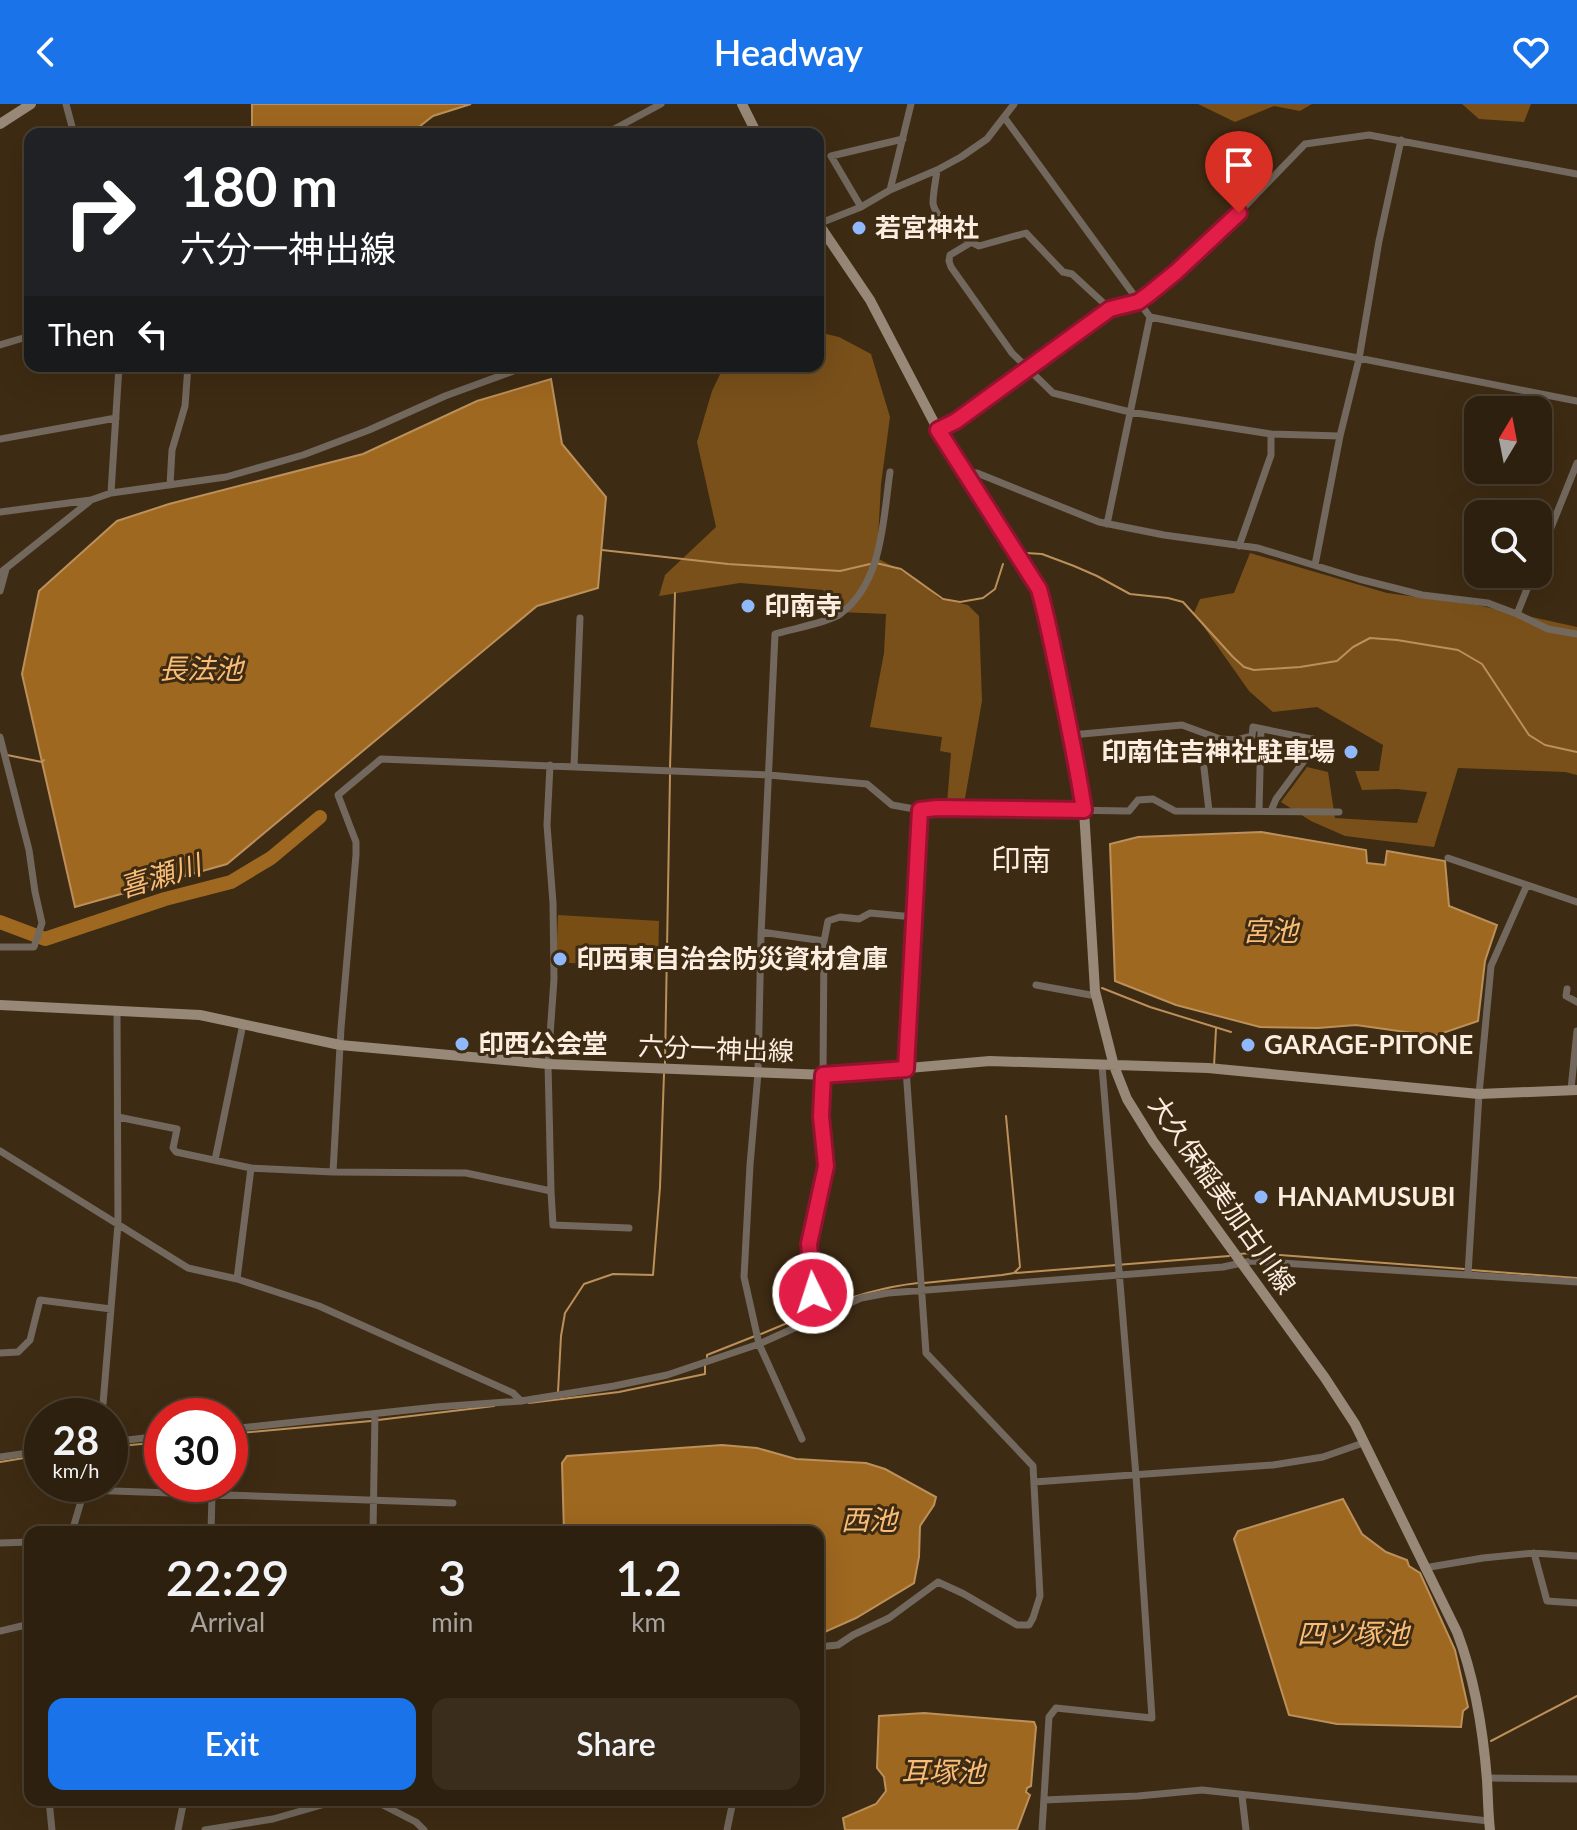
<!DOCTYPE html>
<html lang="en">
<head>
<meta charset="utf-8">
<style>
  body { margin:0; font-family:Lato,"Noto Sans JP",sans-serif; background:#3a2d1c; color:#f1f3f6; height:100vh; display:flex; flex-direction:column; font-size:30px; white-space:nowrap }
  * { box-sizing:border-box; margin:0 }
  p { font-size:26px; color:#a7a39e }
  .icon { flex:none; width:44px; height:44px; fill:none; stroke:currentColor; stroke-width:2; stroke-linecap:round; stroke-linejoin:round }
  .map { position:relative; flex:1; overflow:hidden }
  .panel { position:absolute; left:24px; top:1422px; width:800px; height:280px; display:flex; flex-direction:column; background:#2e200e; border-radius:16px; box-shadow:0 8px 32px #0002,0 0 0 2px #493e2e }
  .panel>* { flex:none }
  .banner { position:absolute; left:24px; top:24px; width:800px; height:244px; border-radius:16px; box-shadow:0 8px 32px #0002,0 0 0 2px #493e2e; background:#202124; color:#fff; overflow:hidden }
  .needle { width:52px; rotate:10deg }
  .controls { position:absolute; left:1464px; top:292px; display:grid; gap:16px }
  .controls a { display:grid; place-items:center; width:88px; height:88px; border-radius:16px; background:#2e200e; box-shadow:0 8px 32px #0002,0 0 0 2px #493e2e; font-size:40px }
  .speed { position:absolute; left:24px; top:1294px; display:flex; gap:16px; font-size:40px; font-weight:700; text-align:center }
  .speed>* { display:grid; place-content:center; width:104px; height:104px; border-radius:50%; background:#2e200e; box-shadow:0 8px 32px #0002,0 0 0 2px #493e2e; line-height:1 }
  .speed small { font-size:20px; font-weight:400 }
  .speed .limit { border:12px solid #d22; background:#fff; color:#111 }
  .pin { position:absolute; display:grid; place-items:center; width:68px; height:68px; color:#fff; margin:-82px -34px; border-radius:50% 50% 50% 0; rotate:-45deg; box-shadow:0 0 8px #0007 }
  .pin .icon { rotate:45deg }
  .me { position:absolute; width:88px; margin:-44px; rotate:356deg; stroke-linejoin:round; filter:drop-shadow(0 0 6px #0008) }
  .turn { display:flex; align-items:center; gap:28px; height:168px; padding:0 24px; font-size:36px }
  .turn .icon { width:104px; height:104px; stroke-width:2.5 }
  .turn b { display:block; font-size:56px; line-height:68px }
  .then { display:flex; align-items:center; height:76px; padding:0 24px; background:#0003; gap:16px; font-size:30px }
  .eta { display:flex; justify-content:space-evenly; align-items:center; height:136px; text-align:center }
  .eta b { font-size:48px; font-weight:600; line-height:56px }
  .primary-button { display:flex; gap:16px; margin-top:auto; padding:16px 24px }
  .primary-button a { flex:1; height:92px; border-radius:16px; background:#1a73e8; color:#fff; font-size:32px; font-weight:600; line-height:92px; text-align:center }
  .primary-button a+a { background:#3a2d1c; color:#f1f3f6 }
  header { display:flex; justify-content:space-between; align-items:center; height:104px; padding:0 24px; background:#1a73e8; color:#fff; font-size:36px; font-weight:600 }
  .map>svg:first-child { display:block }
  .green { fill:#794e14 }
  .forest { fill:#79501a }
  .water { fill:#9f6820; stroke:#bb905a; stroke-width:2 }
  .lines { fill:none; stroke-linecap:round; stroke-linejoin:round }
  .stream { stroke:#bb905a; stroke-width:2 }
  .river { stroke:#9f6820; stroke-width:14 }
  .minor { stroke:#72685d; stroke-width:7 }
  .secondary { stroke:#988877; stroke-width:10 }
  .route-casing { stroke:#92132f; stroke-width:20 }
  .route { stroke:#e11d48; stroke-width:14 }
  .poi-dot { fill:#8fb8fd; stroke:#3e2b13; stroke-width:3 }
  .labels { text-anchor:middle; stroke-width:6; stroke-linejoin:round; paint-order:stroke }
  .poi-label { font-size:26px; font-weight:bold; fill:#fbeee0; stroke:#3e2b13; text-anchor:start }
  .street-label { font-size:26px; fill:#fbeee0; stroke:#3e2b13 }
  .water-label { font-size:28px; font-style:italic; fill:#f9bd77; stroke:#3e2b13 }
  .quarter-label { font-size:30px; fill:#fbeee0; stroke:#3e2b13 }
</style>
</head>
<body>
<header><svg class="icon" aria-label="back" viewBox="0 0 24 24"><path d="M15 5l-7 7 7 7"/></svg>Headway<svg class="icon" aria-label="heart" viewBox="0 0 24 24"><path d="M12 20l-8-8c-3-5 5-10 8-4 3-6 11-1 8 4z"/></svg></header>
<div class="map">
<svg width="1577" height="1726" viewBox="0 0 1577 1726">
  <rect width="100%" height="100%" fill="#3e2b13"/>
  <!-- green -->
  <path class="green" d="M558 811 659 817 658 865 556 858Z"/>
  <!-- forest -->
  <path class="forest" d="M1198 0H1312L1300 7 1274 2 1235 18Z
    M1462 0H1531L1524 18 1479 15Z
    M818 228 839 233 871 250 890 313 881 380 877 454 917 475 940 495 968 501 979 512 982 597 964 700H947L951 649 940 647 942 633 870 623 884 549 886 510 840 508 823 486 740 479 659 492 665 471 716 423 697 338 712 287 724 262H818Z
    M1250 449 1387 489 1477 501 1577 523V671L1565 668 1458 664 1434 743 1345 732 1311 717 1281 698 1307 663 1328 668 1335 714 1417 719 1427 688 1397 685 1362 686 1355 667H1379L1383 641 1317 603 1273 608 1249 587 1194 509 1200 495 1234 489Z"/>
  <!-- water -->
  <path class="water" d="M252 0H471L433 12 410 30H252Z
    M551 275 562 340 606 393 598 484 537 502 227 760 75 803 22 570 39 487 117 417 169 400 363 350 477 297Z
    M1261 728 1366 746 1367 759 1385 761 1387 747 1445 757 1449 802 1497 821 1485 857 1478 917 1434 932 1356 921 1318 924 1260 923 1176 901 1115 877 1110 740 1138 733Z
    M722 1341 757 1344 796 1355 866 1359 885 1365 936 1393 934 1401 920 1422 919 1453 914 1479 856 1514 818 1531V1428H564L562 1359 567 1352Z
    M1343 1395 1362 1430 1386 1448 1407 1456 1409 1462 1420 1469 1455 1546 1468 1603 1463 1607 1461 1623 1337 1620 1289 1611 1234 1435 1238 1427Z
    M924 1609 1034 1618 1036 1623 1031 1682 1027 1684 1026 1688 1030 1691 1017 1726H845L843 1714 876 1700 886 1687 884 1673 877 1664 879 1612Z"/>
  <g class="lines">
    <!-- stream -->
    <path class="stream" d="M602 446 728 460 840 467 870 460
      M1026 449 1042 450 1074 462 1097 472 1130 490 1168 494 1183 498 1233 553 1244 563 1254 566 1300 563 1337 557 1353 543 1370 534 1397 536 1458 546 1482 560 1529 631 1545 641 1577 648
      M876 459 901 465 943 495 960 498 983 494 995 485 1003 460
      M7 651 42 658 44 656
      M670 664 675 489
      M1102 884 1150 903 1231 928
      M665 960 670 671
      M1214 962 1216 925
      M1239 1150 1252 1149 1464 1165
      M1471 1166 1577 1174
      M1016 1169 1229 1152
      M924 1179 1002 1171 1014 1169 1020 1163 1006 1012
      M816 1207C849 1193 882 1183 918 1179
      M761 1230 811 1209
      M707 1253V1251L755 1232
      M558 1288 561 1232 565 1209 584 1180 613 1170 653 1171 660 1083 664 970
      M529 1299 619 1288 705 1270V1259
      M378 1316 494 1302
      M230 1330 371 1317
      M110 1343 162 1338
      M0 1358 42 1351
      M1491 1637 1577 1592"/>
    <!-- river -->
    <path class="river" d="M0 818 45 835 165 795 231 778 271 754 320 713"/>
    <!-- minor -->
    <path class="minor" d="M66 0 74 30
      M1004 13 1150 213 1577 297
      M605 30 661 0
      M937 66C936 76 933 88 933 99 935 115 965 136 979 142L1026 129 1063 168 1072 170 1110 205
      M890 86 911 0
      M861 103 831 52 903 35
      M818 120 861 103 890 86 937 66 961 53 987 35 1014 0
      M970 139 950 151 949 157 951 163 1012 249 1053 289 1130 308 1271 330V351L1239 442
      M0 241 30 232
      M938 326 956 317 1110 205 1138 198 1149 190 1222 126 1305 40 1369 31 1577 70
      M1271 330 1340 332
      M0 335 116 314
      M965 368 977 369 1099 418 1164 431 1258 444 1359 475 1422 491 1488 499 1517 510 1548 525 1577 530
      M170 381 172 346 185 302 188 262
      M111 389 119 262
      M0 408 91 396 111 389 226 373 303 351 369 326 445 292 527 262
      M1107 420 1150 213
      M1538 456 1577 359
      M1315 461 1340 332 1359 255 1379 137 1401 36
      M0 469 90 397
      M0 487 6 465
      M1517 510 1533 470
      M1071 631 1182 621 1220 635 1237 636 1252 632 1253 623 1331 639
      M0 633 29 746 35 788 42 819 34 843H0
      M574 663 580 514
      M1204 664 1209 707
      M1259 707 1261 625
      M1271 707 1276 695 1304 657 1313 635
      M1448 754 1577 798
      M761 828 824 837
      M1036 881 1096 892
      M1567 885 1566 892 1577 898
      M1571 985 1577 927
      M118 1013 177 1025 173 1044 176 1048 251 1064
      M0 1047 188 1164 237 1175 319 1202 513 1289 521 1297
      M215 1056 243 920
      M333 1068 341 924 356 751V738L338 691 381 655 769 671 867 680 892 701 920 706 937 704 1129 707 1138 696 1153 695 1175 707 1339 708
      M551 1087 553 1121 629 1124
      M1468 1170 1479 990 1491 862 1527 781
      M237 1175 251 1064 333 1068 466 1069 551 1087 548 960 554 875 553 799 547 721 550 661
      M814 1214 809 1140 826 1062 821 1012 823 971 824 837 828 817 840 813 859 815 870 809 914 813
      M0 1249 18 1248 30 1236 40 1196 111 1205
      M102 1312 118 1120 117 907
      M230 1325 436 1303 521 1297 614 1282 667 1271 759 1240 861 1194 888 1189 1223 1163 1251 1157 1577 1178
      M802 1335 759 1240 744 1173 750 1061 758 969 761 831 775 530C791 525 827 519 840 510 883 479 883 415 890 368
      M110 1338 162 1332
      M0 1353 42 1347
      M1034 1378 1273 1361 1323 1353 1363 1339
      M85 1386 453 1399
      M72 1428 86 1380
      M211 1428 212 1390
      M373 1428 375 1310
      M0 1439 30 1438
      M1534 1449 1547 1497 1577 1499
      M1424 1464 1483 1454 1534 1449 1577 1452
      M0 1527 30 1520
      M818 1543 838 1541 853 1531 889 1514 938 1478 964 1490 1017 1521H1029L1033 1514 1040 1492 1033 1362 926 1249 906 965 920 706
      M1487 1674 1577 1675
      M1242 1692 1246 1726
      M49 1696 52 1726
      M373 1696 416 1718 424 1726
      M710 1696 733 1697 727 1726
      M1044 1696 1138 1692 1202 1686 1489 1717
      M178 1726 184 1696
      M205 1726 273 1715 339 1696
      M1042 1726 1049 1613 1056 1604 1152 1614 1136 1372 1102 962"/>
    <!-- secondary -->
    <path class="secondary" d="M742 0 757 30
      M0 20 31 0
      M818 119 870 196 938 326 1039 485 1045 507 1077 662 1084 706 1095 887 1114 962 1127 995 1153 1037 1325 1274 1355 1320 1457 1528C1475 1575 1483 1625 1487 1676 1488 1692 1488 1709 1490 1726
      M0 901 200 911 340 941 548 960 827 971 990 957 1208 964 1479 990 1577 986"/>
  </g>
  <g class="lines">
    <!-- route casing -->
    <g class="route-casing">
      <path id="route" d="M813 1189 809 1140 826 1062 821 1012 823 971 906 965 920 706 937 704 1084 706C1078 665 1069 624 1061 583 1054 550 1048 517 1039 485L938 326 956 317 1110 205 1138 198 1149 190 1176 168 1239 109"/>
    </g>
    <!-- route -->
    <use href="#route" class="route"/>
  </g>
  <!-- markers -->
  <g class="poi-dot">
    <circle cx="859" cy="124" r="8"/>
    <circle cx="748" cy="502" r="8"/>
    <circle cx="1351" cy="648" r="8"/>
    <circle cx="560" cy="855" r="8"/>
    <circle cx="462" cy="940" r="8"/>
    <circle cx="1248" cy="941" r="8"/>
    <circle cx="1261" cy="1093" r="8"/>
  </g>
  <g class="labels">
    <!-- poi labels -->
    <g class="poi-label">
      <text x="875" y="133">若宮神社</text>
      <text x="764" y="511">印南寺</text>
      <text x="1335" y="657" text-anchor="end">印南住吉神社駐車場</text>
      <text x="576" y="864">印西東自治会防災資材倉庫</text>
      <text x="478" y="949">印西公会堂</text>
      <text x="1264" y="950">GARAGE-PITONE</text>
      <text x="1277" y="1102">HANAMUSUBI</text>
    </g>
    <!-- street labels -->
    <g class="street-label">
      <text transform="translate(716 945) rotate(2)" y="9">六分一神出線</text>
      <text transform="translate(1222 1091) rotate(55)" y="9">大久保稲美加古川線</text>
    </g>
    <!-- water labels -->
    <g class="water-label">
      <text x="201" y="575">長法池</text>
      <text transform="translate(160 772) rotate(-17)" y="10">喜瀬川</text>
      <text x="1270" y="837">宮池</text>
      <text x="869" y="1426">西池</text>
      <text x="1353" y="1540">四ツ塚池</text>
      <text x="943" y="1678">耳塚池</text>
    </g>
    <!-- quarter labels -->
    <g class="quarter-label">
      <text x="1021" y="767">印南</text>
    </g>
  </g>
</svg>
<div class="controls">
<a><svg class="needle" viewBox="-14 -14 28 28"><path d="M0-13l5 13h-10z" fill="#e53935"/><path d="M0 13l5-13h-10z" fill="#a7a39e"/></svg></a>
<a><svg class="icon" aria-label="search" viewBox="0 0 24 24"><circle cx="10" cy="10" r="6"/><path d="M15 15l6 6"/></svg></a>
</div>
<div class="speed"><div>28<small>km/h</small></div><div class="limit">30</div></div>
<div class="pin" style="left:1239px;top:109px;background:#d93025"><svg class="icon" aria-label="arrive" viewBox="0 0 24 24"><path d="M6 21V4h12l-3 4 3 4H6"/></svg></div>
<svg class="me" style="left:813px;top:1189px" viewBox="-20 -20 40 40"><circle r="17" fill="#e11d48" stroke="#fff" stroke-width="3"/><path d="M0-11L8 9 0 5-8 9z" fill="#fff"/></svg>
<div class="banner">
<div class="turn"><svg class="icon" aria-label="right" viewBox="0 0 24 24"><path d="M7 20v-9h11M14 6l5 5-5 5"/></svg><div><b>180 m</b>六分一神出線</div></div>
<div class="then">Then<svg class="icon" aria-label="left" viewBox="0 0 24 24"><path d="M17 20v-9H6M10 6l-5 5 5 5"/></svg></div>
</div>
<section class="panel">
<div class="eta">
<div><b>22:29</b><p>Arrival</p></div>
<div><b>3</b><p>min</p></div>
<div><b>1.2</b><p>km</p></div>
</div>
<div class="primary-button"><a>Exit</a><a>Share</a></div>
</section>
</div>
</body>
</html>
